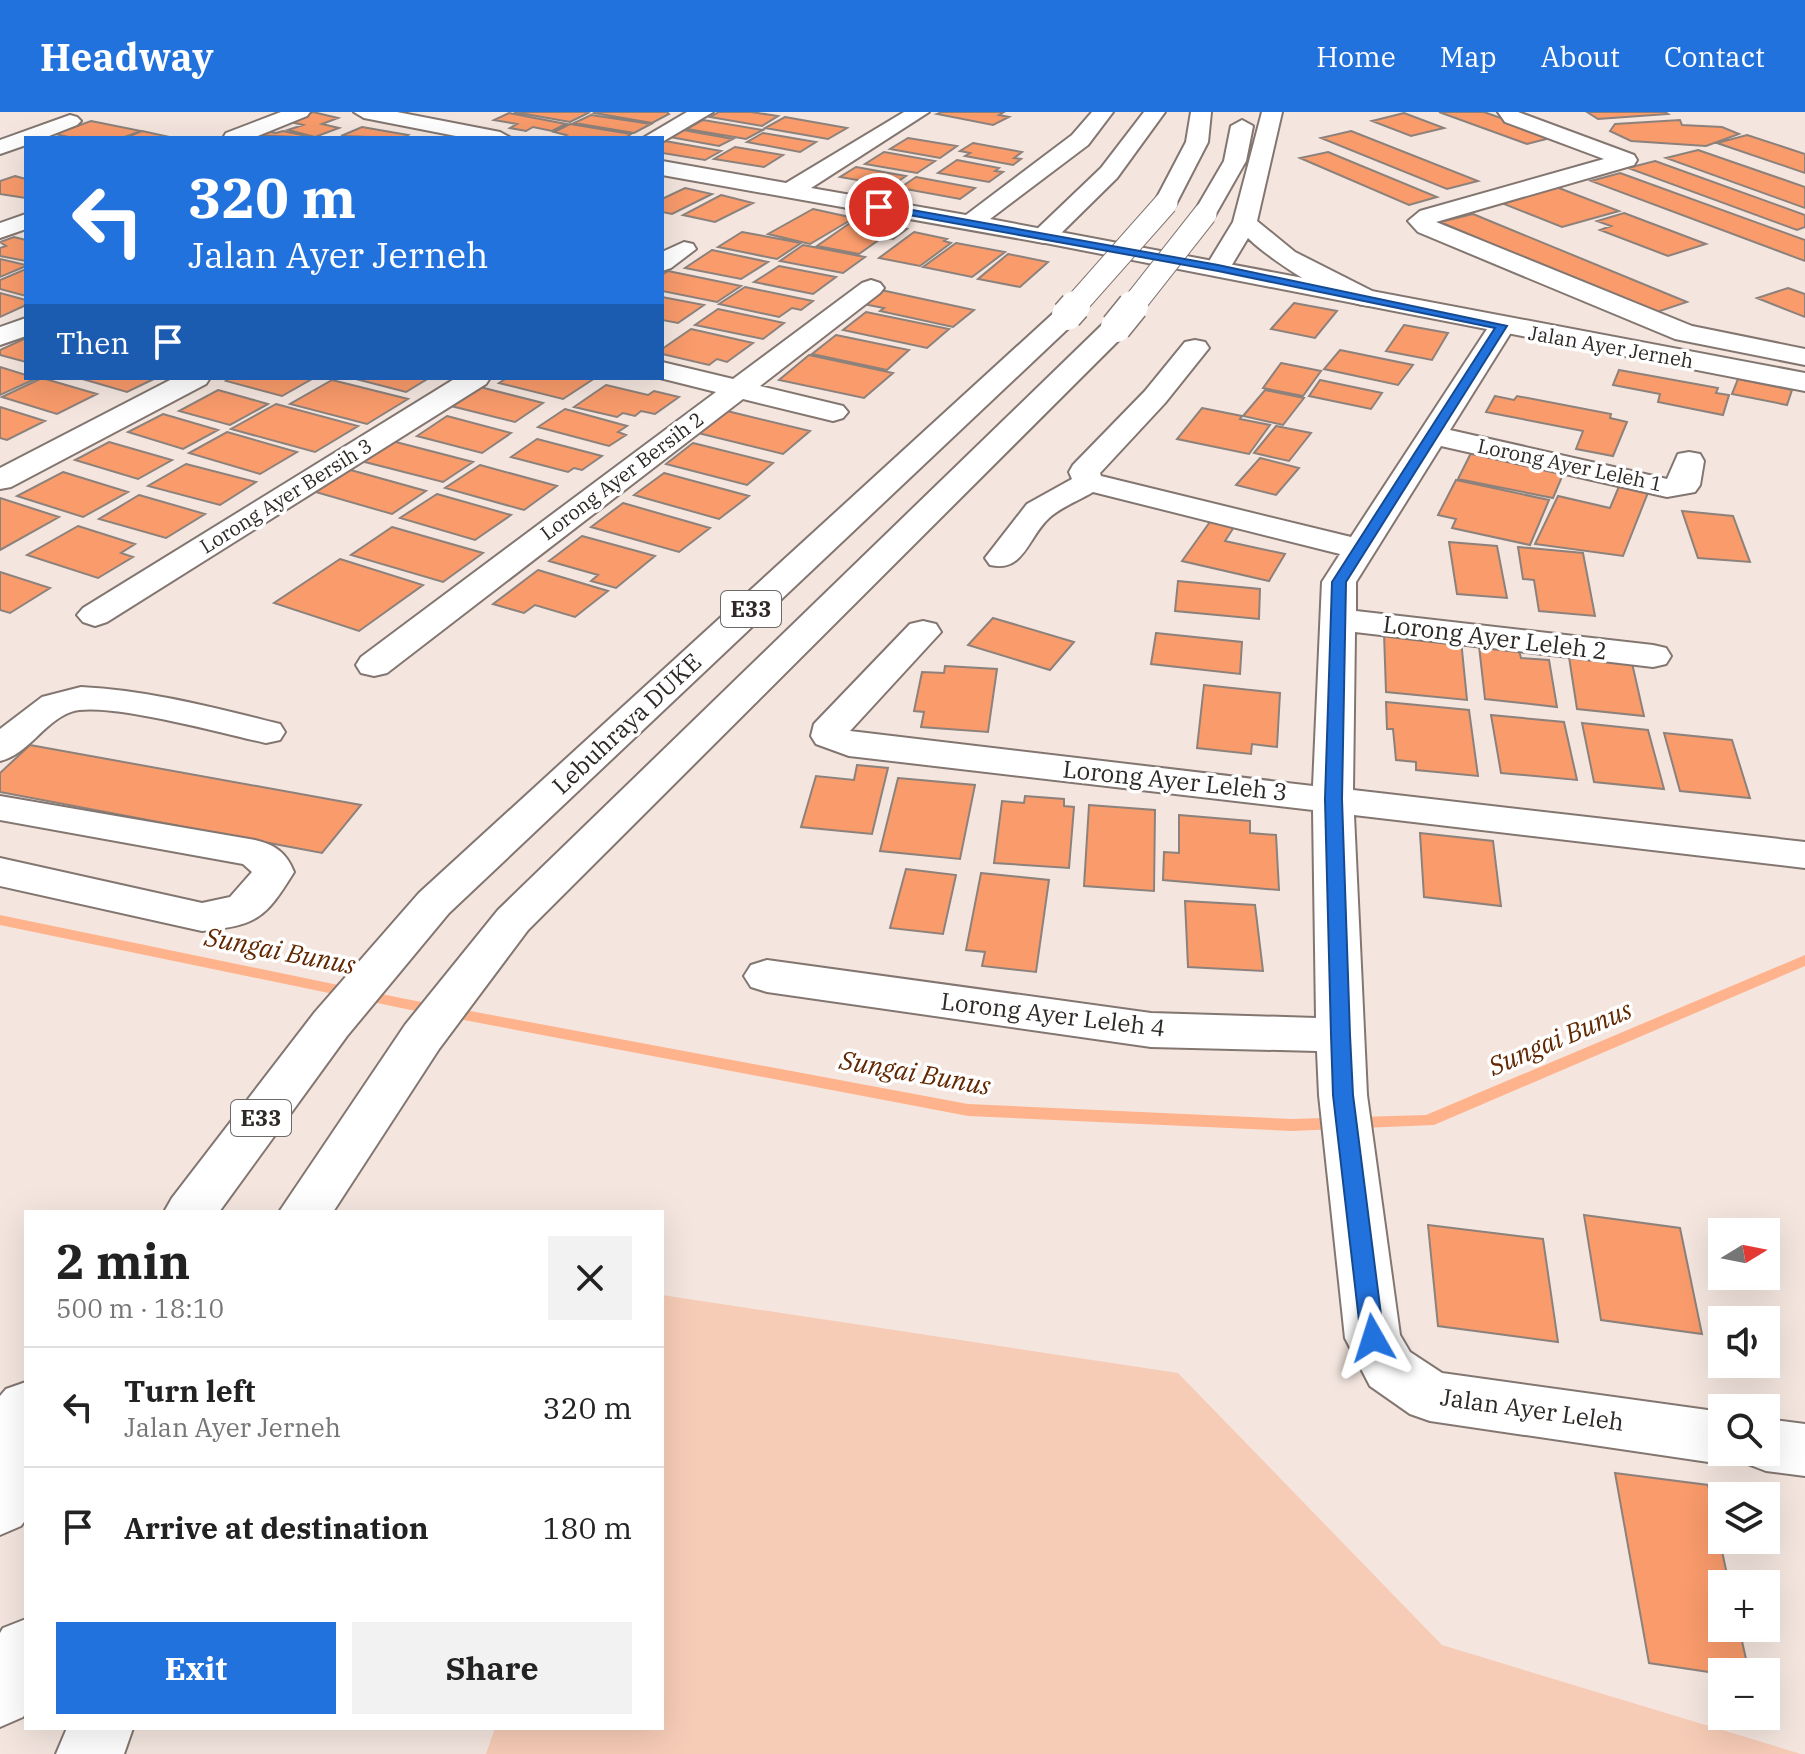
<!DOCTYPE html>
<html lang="en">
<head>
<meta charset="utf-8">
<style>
  body { margin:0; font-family:"IBM Plex Serif",serif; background:#f2f2f2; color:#222; height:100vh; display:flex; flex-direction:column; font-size:30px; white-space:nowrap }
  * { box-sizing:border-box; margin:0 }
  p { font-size:26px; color:#767676 }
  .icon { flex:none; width:44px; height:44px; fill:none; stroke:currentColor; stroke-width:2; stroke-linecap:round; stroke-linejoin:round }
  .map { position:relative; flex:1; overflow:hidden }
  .details { position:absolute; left:24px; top:1098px; width:640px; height:520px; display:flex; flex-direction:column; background:#fff; border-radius:0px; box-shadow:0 8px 32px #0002 }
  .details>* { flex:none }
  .top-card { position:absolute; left:24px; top:24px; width:640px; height:244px; border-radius:0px; box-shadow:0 8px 32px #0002; background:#2272dd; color:#fff; overflow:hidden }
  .needle { width:52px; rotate:80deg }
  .controls { position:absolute; left:1708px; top:1106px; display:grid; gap:16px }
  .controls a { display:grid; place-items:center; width:72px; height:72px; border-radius:0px; background:#fff; box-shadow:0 8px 32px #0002; font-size:40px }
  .pin { position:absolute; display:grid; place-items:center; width:68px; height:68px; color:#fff; margin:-34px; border:4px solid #fff; border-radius:50%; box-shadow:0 2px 8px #0007 }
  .me { position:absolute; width:88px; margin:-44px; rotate:354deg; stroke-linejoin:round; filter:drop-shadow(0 0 6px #0008) }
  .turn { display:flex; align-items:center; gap:28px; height:168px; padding:0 32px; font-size:36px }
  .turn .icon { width:104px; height:104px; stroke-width:2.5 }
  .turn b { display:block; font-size:56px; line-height:68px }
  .then { display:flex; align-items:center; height:76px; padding:0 32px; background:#0003; gap:16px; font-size:30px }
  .round { display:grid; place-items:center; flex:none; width:84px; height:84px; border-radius:0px; background:#f2f2f2 }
  .summary { display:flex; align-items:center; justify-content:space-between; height:136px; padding:0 32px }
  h1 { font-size:48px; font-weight:700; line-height:60px }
  .cta { display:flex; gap:16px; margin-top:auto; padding:16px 32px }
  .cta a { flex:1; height:92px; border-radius:0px; background:#2272dd; color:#fff; font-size:32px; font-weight:700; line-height:92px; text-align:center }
  .cta a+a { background:#f2f2f2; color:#222 }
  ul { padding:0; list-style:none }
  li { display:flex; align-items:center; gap:24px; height:120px; padding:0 32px; border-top:2px solid #e0e0e0 }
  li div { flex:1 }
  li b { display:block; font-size:30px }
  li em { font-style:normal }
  header { display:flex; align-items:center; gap:48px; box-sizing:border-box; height:112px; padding:0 40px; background:#2272dd; color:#fff }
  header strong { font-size:38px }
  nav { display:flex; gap:44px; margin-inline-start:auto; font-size:28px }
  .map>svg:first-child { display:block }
  .green { fill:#f7ccb7 }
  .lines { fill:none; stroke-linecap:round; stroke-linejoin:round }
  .stream { fill:#ffb38c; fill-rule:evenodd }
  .building { fill:#f99b6b; stroke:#8d817b; stroke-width:2 }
  .minor-casing { stroke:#837671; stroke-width:4 }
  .major-casing { stroke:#837671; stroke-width:4 }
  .highway-casing { stroke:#837671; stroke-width:4 }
  .minor { fill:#fff; fill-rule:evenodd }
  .major { fill:#fff; fill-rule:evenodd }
  .highway { fill:#fff; fill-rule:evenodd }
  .highway-bridge-far1-casing { stroke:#837671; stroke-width:25; stroke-linecap:butt }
  .highway-bridge-casing { stroke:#837671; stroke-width:33; stroke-linecap:butt }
  .highway-bridge-far1 { stroke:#fff; stroke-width:23 }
  .highway-bridge { stroke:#fff; stroke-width:30 }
  .route { fill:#2272dd; stroke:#164a90; stroke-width:2 }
  .labels { text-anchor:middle; stroke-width:7; stroke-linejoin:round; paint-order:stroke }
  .far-street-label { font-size:20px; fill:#2e2926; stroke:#fff }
  .shield { fill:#fff; stroke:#6d6967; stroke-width:2 }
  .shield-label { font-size:22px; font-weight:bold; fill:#2e2926 }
  .street-label { font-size:24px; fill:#2e2926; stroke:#fff }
  .water-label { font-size:26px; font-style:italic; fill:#612701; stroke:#fff }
</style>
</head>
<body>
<header>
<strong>Headway</strong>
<nav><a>Home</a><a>Map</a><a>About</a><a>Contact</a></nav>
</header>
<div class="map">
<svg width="1805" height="1642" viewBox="0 0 1805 1642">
  <rect width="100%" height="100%" fill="#f4e6df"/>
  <!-- green -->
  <path class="green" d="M662 1183 1178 1261 1442 1533 1801 1642H486L495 1616H662Z"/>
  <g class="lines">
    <!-- stream -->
    <path class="stream" d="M0 803 406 887 968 992 1291 1007 1426 1003 1805 843V854L1434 1013 1291 1019 968 1004 406 897 0 813Z"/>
  </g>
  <!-- building -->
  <path class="building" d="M313 0 338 6 322 12 339 16 315 25 288 18 303 13 287 9Z
    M514 0H590L570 10Z
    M596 0H667L669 2 652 11 594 1Z
    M719 0H751L778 4 762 14 710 5Z
    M942 0H1004L999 3 1009 5 993 13 937 2Z
    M1439 0H1484L1554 25 1527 32Z
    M1587 0H1665L1668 2 1598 7Z
    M509 1 566 12 552 19 533 15 526 19 510 16 517 12 494 8Z
    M1404 1 1444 16 1411 24 1372 9Z
    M591 3 651 12 634 21 574 11Z
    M785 5 847 16 828 27 765 16Z
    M703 8 763 18 746 27 687 17Z
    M1680 8 1682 13 1722 15 1739 22 1706 34 1631 29 1610 19 1615 12Z
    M91 9 141 19 122 26H73L55 22Z
    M570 12 631 22 625 26H563L560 25 566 23 554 20Z
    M362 15 408 23 402 26 341 24Z
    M683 18 733 27 719 34 670 25Z
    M142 19 174 26H125Z
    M265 19 276 21 283 19 316 26 253 23Z
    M1351 19 1478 69 1447 77 1321 26Z
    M763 21 816 30 800 40 747 30Z
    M1747 23 1805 42V61L1717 31Z
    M908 26 957 34 940 46 890 37Z
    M665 29 721 39 705 48 662 41V31Z
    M973 31 1022 40 1014 46 1021 47 1013 53 965 44 970 41 960 39Z
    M735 35 783 43 764 55 714 47Z
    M1698 38 1805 75V96L1666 46Z
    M884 40 935 49 917 61 865 52Z
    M1328 40 1437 85 1409 93 1300 46Z
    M957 48 999 56 995 59 1003 60 989 70 938 61Z
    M1655 49 1805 103V115L1797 118 1628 56Z
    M856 55 906 64 891 74 840 65Z
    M1620 61 1805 128V149L1591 69Z
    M15 64 26 67V86L0 82V69Z
    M916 65 975 76 960 87 900 76Z
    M1551 73 1619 99 1562 115 1494 88Z
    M685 76 712 82 672 102 662 100V87Z
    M721 83 753 91 715 110 683 103Z
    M813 97 854 106 810 132 768 122Z
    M1624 101 1706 132 1668 144 1600 118 1611 114 1597 109Z
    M1473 102 1687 190 1654 201 1440 110Z
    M867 107 907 117 893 127 883 125 859 142 817 134 850 111 858 113Z
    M742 120 801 131 777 147 718 135Z
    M914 120 947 127 944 129 951 131 920 154 879 146Z
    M14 125 26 128V149L0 144V136L6 134 0 130Z
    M956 131 1005 140 972 165 923 155Z
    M803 133 865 145 843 161 780 149Z
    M712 138 768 150 741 167 685 156Z
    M1008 142 1048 150 1020 175 978 167Z
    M0 147 26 153V154L0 165Z
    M779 154 836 165 813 182 754 170Z
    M26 157V184L0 177V168Z
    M668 159 741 174 717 190 662 179V163Z
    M745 175 813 189 801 198 792 196 779 205 719 192Z
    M1788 176 1805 182V205L1757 186Z
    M881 178 974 198 953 215 880 199 884 196 863 192Z
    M0 181 26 188V193L0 205Z
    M662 185 704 193 678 211 662 208Z
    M1294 191 1337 199 1315 226 1271 217Z
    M718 197 784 211 763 227 695 213Z
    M866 200 949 217 927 236 843 218Z
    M1404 213 1448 221 1432 248 1386 239Z
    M691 217 753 231 727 250 717 247 709 253 662 242V237Z
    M836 223 909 238 887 258 812 242Z
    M26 226V250L0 243V238Z
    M1340 238 1413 253 1398 273 1324 257Z
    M809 243 893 261 864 286 779 268Z
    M1281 251 1321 259 1303 284 1263 276Z
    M0 255 26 263V266H37L0 283Z
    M1619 258 1718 276 1716 281 1729 283 1723 303 1658 290 1660 282 1613 273Z
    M42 266 97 282 57 302 2 285Z
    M79 266H156L127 280Z
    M231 266H309L312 267 282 284 226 269Z
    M352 266H429L406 280Z
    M507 266H595L563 287 499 271Z
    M1738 267 1792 278 1787 293 1732 282Z
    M332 268 408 287 367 312 290 292Z
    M1320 268 1382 281 1371 297 1309 284Z
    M606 273 648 283 654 279 679 285 655 302 641 299 635 304 623 301 617 305 574 295Z
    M480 275 543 291 515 310 451 294Z
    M218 278 268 292 230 313 179 299Z
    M1265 278 1304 286 1283 313 1243 304Z
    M1495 284 1514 288 1517 284 1611 302 1610 306 1627 310 1613 344 1576 337 1583 319 1486 300Z
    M276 292 358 314 315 340 231 317Z
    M0 295 45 309 7 328 0 326Z
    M1202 296 1242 304 1240 307 1270 313 1249 342 1177 327Z
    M565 297 627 314 618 320 626 323 609 334 538 315Z
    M727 299 810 319 783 342 698 321Z
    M163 302 218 318 183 337 128 320Z
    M447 304 511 321 482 341 417 324Z
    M1276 314 1311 321 1289 349 1254 341Z
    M227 320 297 340 260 362 189 341Z
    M537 327 602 344 582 358 574 356 568 360 511 345Z
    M392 329 473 350 443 370 361 349Z
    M109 330 172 348 138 367 75 348Z
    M693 331 773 351 747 373 666 352Z
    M1471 341 1564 360 1553 386 1458 367Z
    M1260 346 1299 356 1276 383 1236 373Z
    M186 352 256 370 220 393 148 374Z
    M480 353 557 374 524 398 445 376Z
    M347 357 426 379 392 402 312 379Z
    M63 360 128 380 83 405 17 384Z
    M664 361 749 384 719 407 634 383Z
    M1456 368 1549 388 1530 433 1452 416 1456 407 1438 403Z
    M1620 372 1649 378 1623 444 1535 432 1558 384 1610 396Z
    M437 382 511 403 475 428 400 406Z
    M139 383 205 402 166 426 99 407Z
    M0 386 59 405 0 438Z
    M623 391 710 416 679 440 591 415Z
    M1682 399 1733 404 1750 450 1698 446Z
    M1212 407 1236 412 1225 429 1285 442 1269 469 1182 449Z
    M78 414 135 432 121 441 133 445 98 466 27 443Z
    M392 415 483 441 443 470 351 443Z
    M582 424 655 444 616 476 591 469 598 463 549 449Z
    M1449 430 1497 434 1507 486 1457 482Z
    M1518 435 1583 441 1595 504 1539 499 1534 468 1523 467Z
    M340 447 423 473 359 519 274 491Z
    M538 458 608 479 575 505 535 493 524 501 493 492Z
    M0 460 50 476 10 501 0 498Z
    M1178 469 1260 477 1259 507 1175 499Z
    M993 506 1074 530 1050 558 968 533Z
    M1156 521 1242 530 1240 562 1151 552Z
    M1384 521 1461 528 1467 588 1386 580Z
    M1479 534 1519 538 1521 546 1549 548 1557 595 1485 587Z
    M1569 545 1632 551 1644 604 1577 597Z
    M945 554 997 557 988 620 921 615 924 600 914 599 922 560 944 561Z
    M1204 573 1280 581 1277 635 1252 632 1251 642 1197 636Z
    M1386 590 1469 598 1478 664 1416 658V650L1396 648 1393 617H1387Z
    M1491 603 1564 610 1577 668 1501 661Z
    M1582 611 1648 618 1664 677 1594 670Z
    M1664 621 1732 628 1750 686 1680 679Z
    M30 633 361 693 322 741 0 680V661Z
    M857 653 888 656 872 722 801 715 816 664 854 668Z
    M898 666 975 673 960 747 880 739Z
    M1025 684 1064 687V694L1074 695 1069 756 994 751 1002 689 1024 691Z
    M1089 693 1155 698 1154 779 1084 774Z
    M1179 703 1250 709V721L1276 723 1279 778 1163 768 1164 740 1179 741Z
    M1420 721 1493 729 1501 794 1424 785Z
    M906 757 956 763 943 822 890 816Z
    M981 761 1049 768 1036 860 982 854 985 840 966 838Z
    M1185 789 1255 793 1263 859 1188 855Z
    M1584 1103 1680 1116 1702 1222 1601 1208Z
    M1428 1113 1543 1127 1558 1230 1438 1214Z
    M1615 1361 1708 1373 1729 1472H1722V1516H1739L1749 1560 1722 1562 1649 1551Z"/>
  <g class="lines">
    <!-- minor casing -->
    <g class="minor-casing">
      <path id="minor" d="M281 0H310L307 4 253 26H223L226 21Z
        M354 0H397L500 20 511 26H466L364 6Z
        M687 0H713L662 30V26H643Z
        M904 0H929L811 76 966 103 1072 23 1092 0H1113L1088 33 990 107 1053 119 1056 124 1053 129 1044 131 662 63V49L786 71Z
        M1498 0H1518L1634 43 1637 48 1634 53 1436 110 1692 214 1805 237V253L1675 227 1418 120 1408 109 1420 99 1604 47 1505 10Z
        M70 3 77 5 81 9 77 13 44 26H26V33L0 42V28Z
        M26 102V117L0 126V111Z
        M684 130 693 132 696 137 671 156 662 159V140Z
        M871 168 880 171 884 176 880 181 760 274 843 294 848 300 843 306 833 309 743 287 387 561 374 564 361 561 356 553 361 545 716 280 660 266 662 250 733 267 862 171Z
        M26 206V224L0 233V215Z
        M1502 206 1511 208 1515 214 1450 318 1667 367 1678 342 1689 340 1700 342 1704 349 1700 373 1695 380 1667 385 1441 334 1356 470V499L1653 533 1666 536 1671 544 1666 552 1653 555 1355 520 1353 678 1805 730V756L1354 703 1367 983 1400 1223 1410 1240 1442 1261 1722 1300V1340H1766V1307L1805 1312V1364L1766 1359 1745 1351 1742 1344 1722 1352 1430 1309 1410 1302 1370 1274 1345 1226 1319 983 1317 939 1151 935 767 880 751 875 744 864 751 853 767 848 1151 901 1316 906 1313 698 849 644 816 632 811 624 814 612 910 512 923 509 936 512 941 520 850 619 1313 674 1322 470 1340 442 1093 380C1080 388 1061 395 1049 406 1028 425 1024 461 990 453L985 446 1027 392 1072 367 1069 360 1073 353 1145 279 1185 230 1195 228 1205 230 1209 236 1165 291 1100 361 1101 364 1351 425 1489 214 1493 208Z
        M174 266H210L206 272 11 375 0 377V356Z
        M456 266H490L486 272 107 510 95 514 83 510 77 503 83 496Z
        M81 575C148 578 215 596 280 612L285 620 280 628 266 631C228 623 103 588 71 600 43 610 29 642 0 649V617L42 585Z
        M0 684 255 728C275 733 286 740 294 760 265 807 257 813 202 819L0 774V746L202 791 230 785 252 760 243 752 0 708Z"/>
    </g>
    <!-- major casing -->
    <g class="major-casing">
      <path id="major" d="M1044 117 1805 261V279L1035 129 1032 124 1035 119Z"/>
    </g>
    <!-- highway casing -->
    <g class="highway-casing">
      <path id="highway" d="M1144 0H1165L1117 66 1053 129H1035L1032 124 1035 119 1101 56Z
        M1191 0H1211L1208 30 1174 96H1158L1154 91 1186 30Z
        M1262 0H1282L1257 109 1295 140 1376 181 1380 187 1376 193C1348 200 1269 147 1248 126L1227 161H1209L1205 156 1233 110Z
        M1242 8 1253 14 1246 49 1213 107H1197L1193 102 1224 49 1231 14Z
        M1067 195 1076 197 1080 203 1076 209 449 801 347 924 219 1100H164L172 1086 315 900 419 781 1058 197Z
        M1116 207 1126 209 1129 215 1126 221 528 818 439 937 333 1100H279L405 913 498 798 1106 209Z
        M26 1270V1407L21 1414 0 1423V1284L6 1277Z
        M26 1507V1600L23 1605 0 1615V1521L3 1516Z
        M67 1616H133L124 1642H56Z"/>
    </g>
    <!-- minor -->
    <use href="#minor" class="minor"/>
    <!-- major -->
    <use href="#major" class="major"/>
    <!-- highway -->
    <use href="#highway" class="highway"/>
    <!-- highway-bridge-far1 casing -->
    <g class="highway-bridge-far1-casing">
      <path id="highway-bridge-far1" d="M1073 196 1166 91
        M1131 196 1205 102"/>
    </g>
    <!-- highway-bridge casing -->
    <g class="highway-bridge-casing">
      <path id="highway-bridge" d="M1067 203 1075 194
        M1116 215 1133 194"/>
    </g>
    <!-- highway-bridge-far1 -->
    <use href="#highway-bridge-far1" class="highway-bridge-far1"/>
    <!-- highway-bridge -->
    <use href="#highway-bridge" class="highway-bridge"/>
  </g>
  <!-- route -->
  <path class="route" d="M879 92 1218 153 1507 214 1346 470 1342 687 1350 923 1353 983 1384 1226 1381 1232 1373 1235 1364 1232 1361 1226 1333 983 1331 923 1325 687 1332 470 1495 216 1218 159 876 97Z"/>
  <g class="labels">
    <!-- far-street labels -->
    <g class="far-street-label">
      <text transform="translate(1611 235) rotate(10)" y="7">Jalan Ayer Jerneh</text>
      <text transform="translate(1570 353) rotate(12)" y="7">Lorong Ayer Leleh 1</text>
      <text transform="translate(622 364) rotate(-37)" y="7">Lorong Ayer Bersih 2</text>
      <text transform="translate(286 384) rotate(-32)" y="7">Lorong Ayer Bersih 3</text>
    </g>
    <!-- shield labels -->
    <g class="shield">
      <rect x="721" y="479" width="60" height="36" rx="6"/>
      <rect x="231" y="988" width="60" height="36" rx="6"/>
    </g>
    <g class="shield-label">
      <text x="751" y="505">E33</text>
      <text x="261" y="1014">E33</text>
    </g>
    <!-- street labels -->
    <g class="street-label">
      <text transform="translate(1495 526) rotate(7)" y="8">Lorong Ayer Leleh 2</text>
      <text transform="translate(627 612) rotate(-43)" y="8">Lebuhraya DUKE</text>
      <text transform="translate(1175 669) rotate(6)" y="8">Lorong Ayer Leleh 3</text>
      <text transform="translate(1053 903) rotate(7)" y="8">Lorong Ayer Leleh 4</text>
      <text transform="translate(1532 1298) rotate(8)" y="8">Jalan Ayer Leleh</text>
    </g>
    <!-- water labels -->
    <g class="water-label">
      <text transform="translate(280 839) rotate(11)" y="9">Sungai Bunus</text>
      <text transform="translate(1560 926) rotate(-23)" y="9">Sungai Bunus</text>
      <text transform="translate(915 961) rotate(10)" y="9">Sungai Bunus</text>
    </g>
  </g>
</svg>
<div class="controls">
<a><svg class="needle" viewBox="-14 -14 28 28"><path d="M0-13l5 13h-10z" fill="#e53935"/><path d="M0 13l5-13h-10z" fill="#767676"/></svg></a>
<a><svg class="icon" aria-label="sound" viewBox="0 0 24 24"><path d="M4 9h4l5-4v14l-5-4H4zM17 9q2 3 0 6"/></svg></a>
<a><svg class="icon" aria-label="search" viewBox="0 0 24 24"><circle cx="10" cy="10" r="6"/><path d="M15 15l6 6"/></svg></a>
<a><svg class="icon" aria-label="layers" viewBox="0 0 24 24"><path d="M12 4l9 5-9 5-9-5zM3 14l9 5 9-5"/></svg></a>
<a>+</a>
<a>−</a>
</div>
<div class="pin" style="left:879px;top:95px;background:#d93025"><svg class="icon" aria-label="arrive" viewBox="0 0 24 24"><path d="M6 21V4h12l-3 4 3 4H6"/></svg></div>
<svg class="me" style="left:1373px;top:1226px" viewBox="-20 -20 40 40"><path d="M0-17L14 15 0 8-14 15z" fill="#2272dd" stroke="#fff" stroke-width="4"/></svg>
<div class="top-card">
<div class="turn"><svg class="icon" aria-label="left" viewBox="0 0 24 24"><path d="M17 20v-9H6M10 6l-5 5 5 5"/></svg><div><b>320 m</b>Jalan Ayer Jerneh</div></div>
<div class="then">Then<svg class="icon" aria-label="arrive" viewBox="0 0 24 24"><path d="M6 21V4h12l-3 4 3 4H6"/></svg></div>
</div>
<section class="details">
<div class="summary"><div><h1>2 min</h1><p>500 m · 18:10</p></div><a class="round"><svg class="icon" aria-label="close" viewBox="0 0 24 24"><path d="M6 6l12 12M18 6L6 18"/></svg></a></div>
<ul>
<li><svg class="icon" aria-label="left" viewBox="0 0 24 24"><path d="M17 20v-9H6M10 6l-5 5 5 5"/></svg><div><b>Turn left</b><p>Jalan Ayer Jerneh</p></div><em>320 m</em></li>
<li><svg class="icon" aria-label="arrive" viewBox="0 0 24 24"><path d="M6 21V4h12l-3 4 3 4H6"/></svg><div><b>Arrive at destination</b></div><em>180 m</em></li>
</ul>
<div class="cta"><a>Exit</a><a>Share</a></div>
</section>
</div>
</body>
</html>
